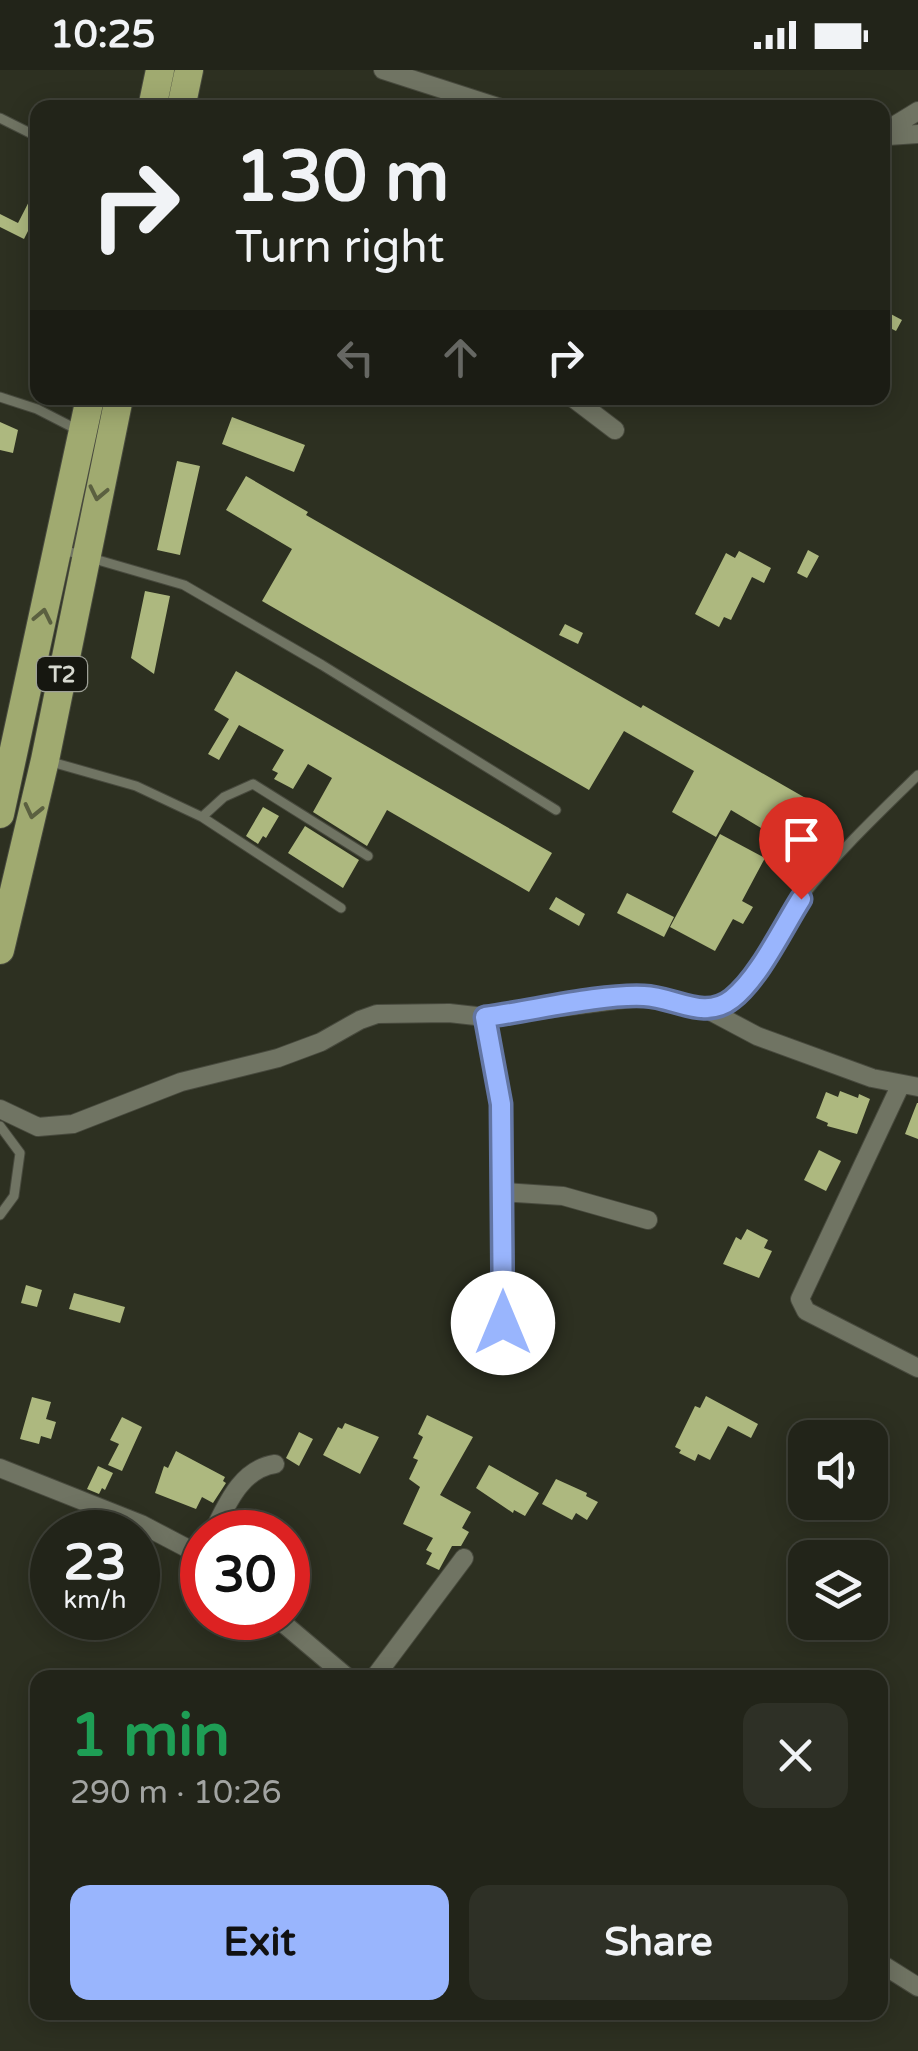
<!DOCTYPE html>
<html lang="en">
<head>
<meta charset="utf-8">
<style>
  body { margin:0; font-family:"Varela Round",sans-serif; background:#2e3026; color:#f1f3f6; height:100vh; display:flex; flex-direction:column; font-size:38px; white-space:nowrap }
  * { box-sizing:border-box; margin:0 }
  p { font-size:32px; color:#a2a4a2 }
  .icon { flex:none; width:55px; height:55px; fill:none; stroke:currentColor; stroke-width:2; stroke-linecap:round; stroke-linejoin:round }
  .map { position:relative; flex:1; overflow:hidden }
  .sheet { position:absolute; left:30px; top:1600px; width:858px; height:350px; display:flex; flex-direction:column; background:#222419; border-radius:20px; box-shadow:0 5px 25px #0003,0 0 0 2px #3f4138 }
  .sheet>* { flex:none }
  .guide { position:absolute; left:30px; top:30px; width:860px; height:305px; border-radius:20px; box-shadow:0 5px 25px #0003,0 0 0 2px #3f4138; background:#222419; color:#f1f3f6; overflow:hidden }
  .buttons { position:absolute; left:788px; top:1350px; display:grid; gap:20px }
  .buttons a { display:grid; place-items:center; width:100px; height:100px; border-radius:20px; background:#222419; box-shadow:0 5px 25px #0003,0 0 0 2px #3f4138; font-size:50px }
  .speed { position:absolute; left:30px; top:1440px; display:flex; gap:20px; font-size:50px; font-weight:700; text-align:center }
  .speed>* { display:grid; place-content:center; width:130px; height:130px; border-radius:50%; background:#222419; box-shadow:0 5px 25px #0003,0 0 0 2px #3f4138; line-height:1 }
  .speed small { font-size:25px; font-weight:400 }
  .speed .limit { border:15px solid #d22; background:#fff; color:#111 }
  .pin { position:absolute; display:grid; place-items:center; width:85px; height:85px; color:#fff; margin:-102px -42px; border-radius:50% 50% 50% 0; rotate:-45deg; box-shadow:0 0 10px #0007 }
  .pin .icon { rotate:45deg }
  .me { position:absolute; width:110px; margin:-55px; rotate:0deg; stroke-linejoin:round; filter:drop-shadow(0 0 8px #0008) }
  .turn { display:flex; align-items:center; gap:35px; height:210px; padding:0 40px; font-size:45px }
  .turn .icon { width:130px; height:130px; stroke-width:2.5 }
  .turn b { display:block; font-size:70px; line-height:85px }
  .lanes { display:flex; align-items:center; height:95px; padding:0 40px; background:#0003; justify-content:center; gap:50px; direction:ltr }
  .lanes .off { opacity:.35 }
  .round { display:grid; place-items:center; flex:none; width:105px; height:105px; border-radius:20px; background:#2e3026 }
  .overview { display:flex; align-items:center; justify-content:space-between; height:170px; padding:0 40px }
  h1 { font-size:60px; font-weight:800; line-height:75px; color:#1e9e55 }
  .primary-button { display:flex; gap:20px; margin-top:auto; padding:20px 40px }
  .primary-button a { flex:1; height:115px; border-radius:20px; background:#99b5fd; color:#111; font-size:40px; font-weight:800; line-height:115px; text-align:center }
  .primary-button a+a { background:#2e3026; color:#f1f3f6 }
  .status { display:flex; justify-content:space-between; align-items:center; height:70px; padding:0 50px; background:#222419; direction:ltr }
  .status svg { height:28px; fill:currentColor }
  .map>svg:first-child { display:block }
  .building { fill:#adb87f }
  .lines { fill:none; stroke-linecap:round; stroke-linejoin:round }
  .service-casing { stroke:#484a3e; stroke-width:11 }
  .minor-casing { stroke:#484a3e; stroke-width:20 }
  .trunk-casing { stroke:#484a3e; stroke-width:30 }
  .service { stroke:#707463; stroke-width:9 }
  .minor { stroke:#707463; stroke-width:18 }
  .trunk { stroke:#a0aa70; stroke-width:28 }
  .oneway { stroke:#5b6040 }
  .route-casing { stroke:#6376a4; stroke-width:25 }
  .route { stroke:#99b5fd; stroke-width:18 }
  .labels { text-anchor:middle; stroke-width:10; stroke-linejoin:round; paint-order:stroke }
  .shield { fill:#161710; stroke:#9ea097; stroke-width:2.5 }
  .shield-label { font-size:22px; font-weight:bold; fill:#d8dad1 }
</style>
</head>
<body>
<div class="status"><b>10:25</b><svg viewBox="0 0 49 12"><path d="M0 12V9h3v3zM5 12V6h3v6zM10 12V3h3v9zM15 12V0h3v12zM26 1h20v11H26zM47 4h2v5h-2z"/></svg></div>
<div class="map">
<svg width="918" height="1981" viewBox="0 0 918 1981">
  <rect width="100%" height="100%" fill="#2d3021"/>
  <!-- building -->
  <path class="building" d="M38 114V141L24 169 0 157V144L18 153Z
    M887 242 902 250 896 261 882 254Z
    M232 347 305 375 294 402 222 374Z
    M0 352 18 360 13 383 0 380Z
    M177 391 200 396 180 485 157 480Z
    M246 406 308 442 306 445 641 638 643 635 809 730 793 759 769 744 761 758 731 740 716 767 672 742 694 701 624 661 589 720 262 531 292 479 226 440Z
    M808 480 819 486 807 508 797 503Z
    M739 481 771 498 764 513 752 507 731 550 724 547 719 557 695 544 726 483 735 488Z
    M145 521 170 526 154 604 131 588Z
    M565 554 583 563 578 574 559 565Z
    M236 601 552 783 529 822 387 740 367 776 313 742 332 708 308 694 293 719 274 709 278 703 272 700 284 680 239 655 219 690 208 684 229 649 214 640Z
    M263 737 279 746 266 768 263 766 258 774 246 766Z
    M305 756 359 790 343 818 288 783Z
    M720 764 765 788 742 831 753 837 743 854 733 849 715 881 670 857Z
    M627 823 674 847 664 867 617 843Z
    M556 827 585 844 579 856 549 839Z
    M840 1021 858 1028 859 1024 870 1029 857 1064 827 1056 828 1053 816 1048 826 1022 838 1027Z
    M917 1033H918V1069L905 1064Z
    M819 1080 841 1091 826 1121 804 1110Z
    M747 1159 768 1170 764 1178 772 1181 759 1208 723 1194 736 1167 741 1170Z
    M26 1215 42 1220 37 1237 21 1233Z
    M74 1223 125 1237 120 1253 69 1239Z
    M706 1326 758 1354 751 1368 728 1356 710 1390 698 1384 695 1391 679 1383 681 1380 675 1377 695 1336 700 1338Z
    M32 1327 51 1332 46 1349 56 1352 51 1369 41 1366 39 1374 20 1369Z
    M427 1345 473 1367 440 1425 471 1442 462 1458 469 1462 461 1476H452L439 1500 426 1494 432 1483 426 1480 433 1468 403 1454 420 1417 409 1409 418 1390 413 1388 423 1367 418 1364Z
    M122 1347 142 1357 122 1401 108 1395 119 1374 110 1370Z
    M345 1353 379 1367 360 1404 323 1385 338 1357 342 1359Z
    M299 1362 313 1369 299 1396 286 1388Z
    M176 1381 225 1407 223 1411 226 1413 213 1433 202 1427 196 1439 155 1423 164 1396 168 1398Z
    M489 1395 539 1423 525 1446 514 1440 513 1443 476 1418Z
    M98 1396 113 1403 105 1420 102 1418 99 1424 87 1419Z
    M556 1409 587 1423 586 1426 598 1432 587 1450 576 1443 572 1450 542 1434Z"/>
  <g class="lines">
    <!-- service casing -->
    <g class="service-casing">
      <path id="service" d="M0 48 38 67
        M0 327 37 339 80 361
        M60 479 184 515 322 595 556 740
        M48 691 136 716 202 747 341 838
        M202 747 224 727 253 714 368 786
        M712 940C759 917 771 867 802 828 836 784 878 744 918 705
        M0 1056 20 1083 14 1126 0 1145"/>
    </g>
    <!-- minor casing -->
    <g class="minor-casing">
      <path id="minor" d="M383 0 501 38
        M882 63 918 41
        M888 66 918 64
        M573 328 615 360
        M485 947 501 1035 503 1253
        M901 1014 800 1229 806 1241 918 1298
        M0 1039 38 1057 73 1054 181 1012 278 988 321 972 360 950 377 944 449 943 485 947 647 926 710 941 757 966 872 1008 918 1017
        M502 1122 563 1126 648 1150
        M0 1398 141 1454 202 1486
        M213 1462C227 1434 241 1399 275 1394
        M277 1548 348 1608
        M374 1608 464 1488
        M880 1893 918 1917"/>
    </g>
    <!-- trunk casing -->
    <g class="trunk-casing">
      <path id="trunk" d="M152 38 160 0
        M181 38 189 0
        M0 744 90 328
        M0 880 45 690 119 328"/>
    </g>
    <!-- service -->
    <use href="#service" class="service"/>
    <!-- minor -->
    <use href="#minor" class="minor"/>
    <!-- trunk -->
    <use href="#trunk" class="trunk"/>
  </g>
  <!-- one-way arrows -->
  <defs><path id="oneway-chevron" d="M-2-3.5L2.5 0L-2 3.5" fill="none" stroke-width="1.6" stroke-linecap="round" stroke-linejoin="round" transform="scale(2.5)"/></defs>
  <g class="oneway">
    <use href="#oneway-chevron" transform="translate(98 423) rotate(102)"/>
    <use href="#oneway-chevron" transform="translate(43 546) rotate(-78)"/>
    <use href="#oneway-chevron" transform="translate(33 741) rotate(103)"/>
  </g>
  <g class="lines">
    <!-- route casing -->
    <g class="route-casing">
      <path id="route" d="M503 1253 501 1034 485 947C532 941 599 924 644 926 675 927 704 951 732 929 759 908 782 859 801 829"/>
    </g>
    <!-- route -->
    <use href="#route" class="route"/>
  </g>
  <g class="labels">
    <!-- shield labels -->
    <rect class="shield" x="37" y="587" width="50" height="34" rx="8"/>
    <g class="shield-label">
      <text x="62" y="612">T2</text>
    </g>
  </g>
</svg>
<div class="buttons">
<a><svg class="icon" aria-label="sound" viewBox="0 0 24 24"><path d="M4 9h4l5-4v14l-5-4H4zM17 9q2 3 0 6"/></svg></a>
<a><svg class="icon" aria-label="layers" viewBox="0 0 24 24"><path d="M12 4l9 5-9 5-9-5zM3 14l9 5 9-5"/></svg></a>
</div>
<div class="speed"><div>23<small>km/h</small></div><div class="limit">30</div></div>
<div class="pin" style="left:801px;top:829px;background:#d93025"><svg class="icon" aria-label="arrive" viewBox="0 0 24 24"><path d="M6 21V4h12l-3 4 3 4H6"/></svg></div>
<svg class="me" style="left:503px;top:1253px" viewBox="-20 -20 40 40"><circle r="19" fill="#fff"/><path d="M0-13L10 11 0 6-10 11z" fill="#99b5fd"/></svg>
<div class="guide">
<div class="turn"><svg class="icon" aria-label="right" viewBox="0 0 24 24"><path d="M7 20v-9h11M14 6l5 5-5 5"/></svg><div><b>130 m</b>Turn right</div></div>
<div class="lanes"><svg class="icon off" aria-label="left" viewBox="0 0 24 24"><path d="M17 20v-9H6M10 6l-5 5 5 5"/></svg><svg class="icon off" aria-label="ahead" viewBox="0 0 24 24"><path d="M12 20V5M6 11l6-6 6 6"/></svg><svg class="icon" aria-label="right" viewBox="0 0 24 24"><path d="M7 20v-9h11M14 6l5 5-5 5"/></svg></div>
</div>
<section class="sheet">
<div class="overview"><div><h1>1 min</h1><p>290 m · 10:26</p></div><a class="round"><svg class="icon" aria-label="close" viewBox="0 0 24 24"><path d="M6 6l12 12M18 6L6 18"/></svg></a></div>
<div class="primary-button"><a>Exit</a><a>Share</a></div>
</section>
</div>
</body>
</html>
